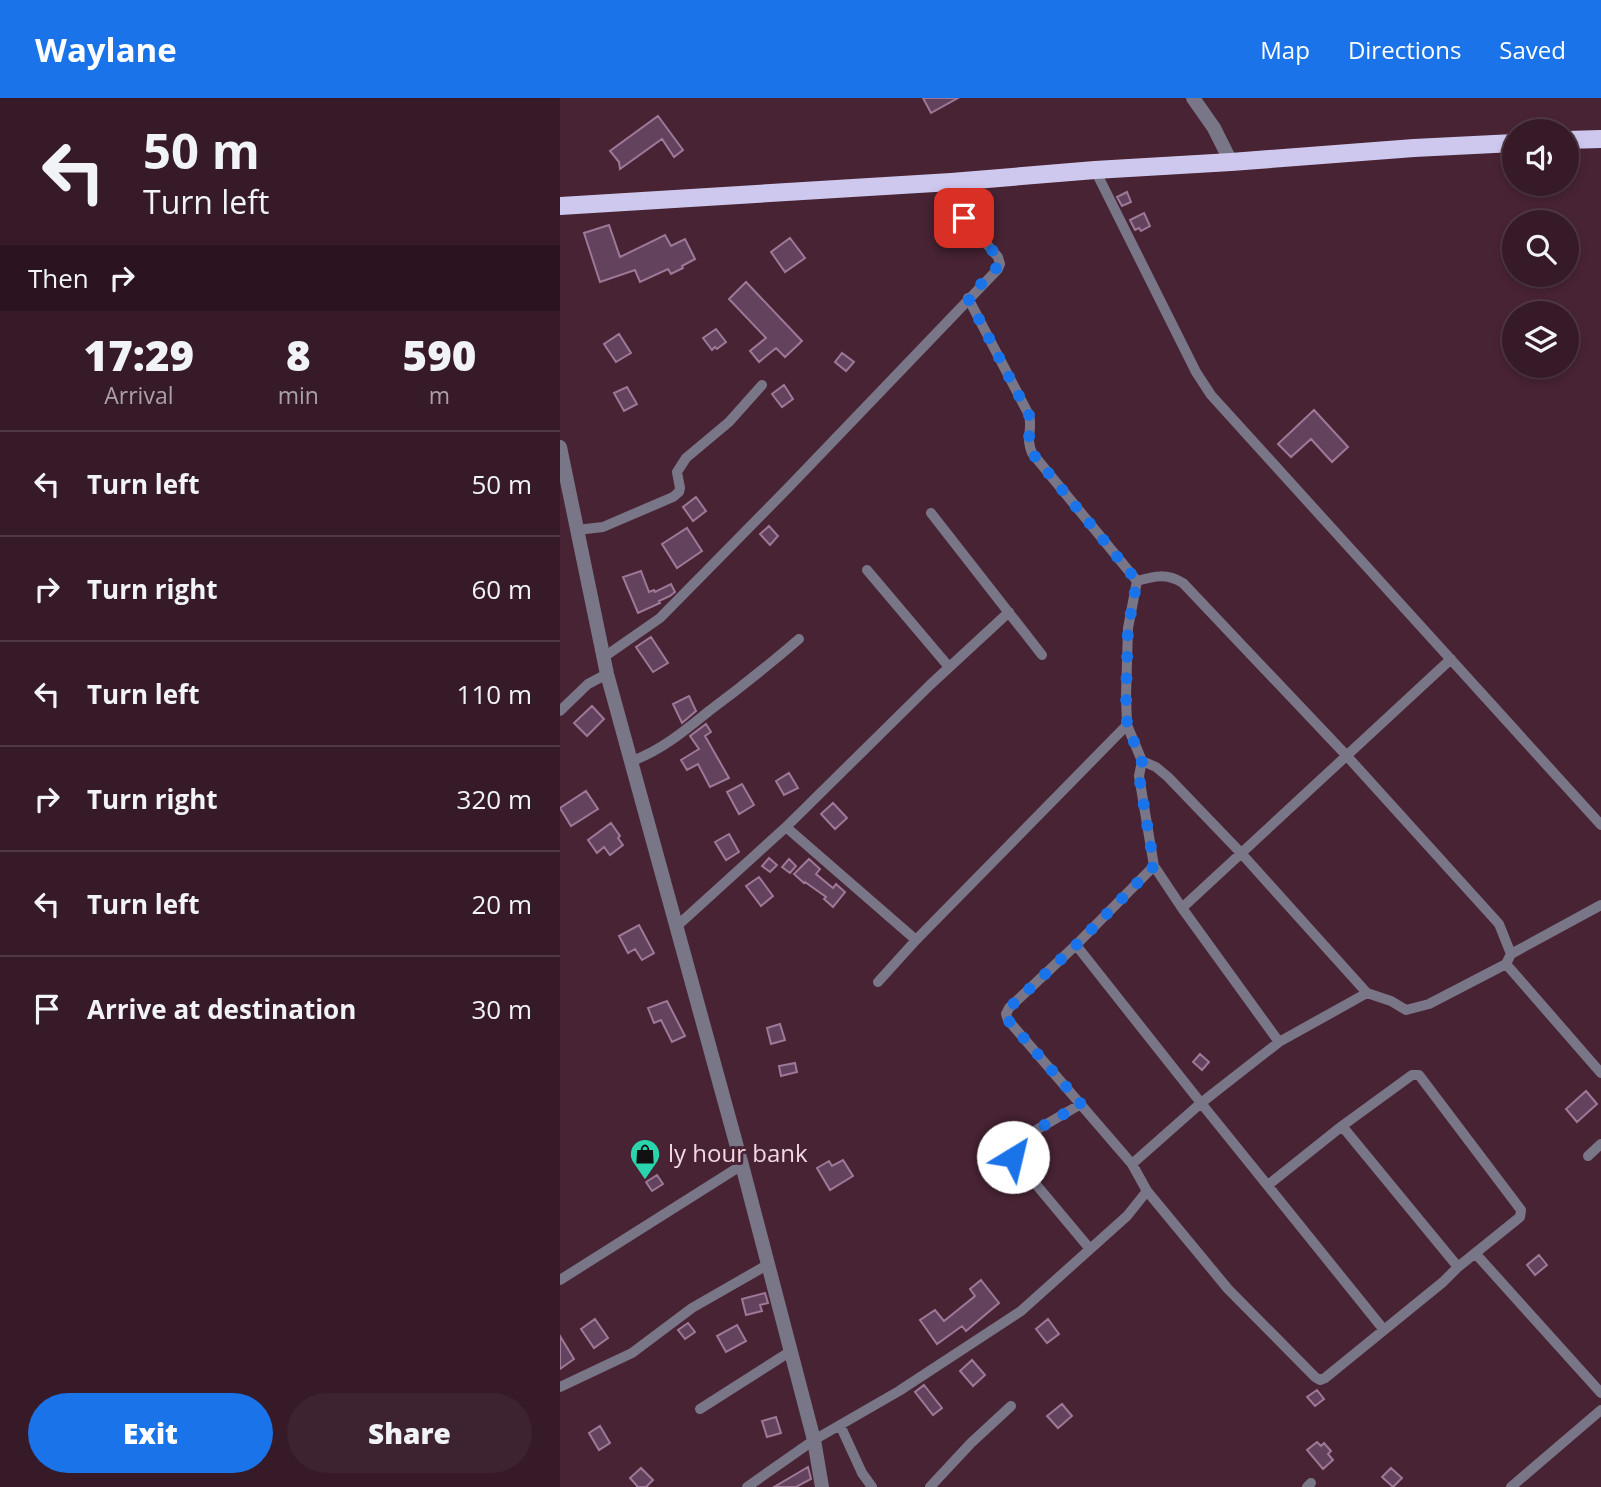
<!DOCTYPE html>
<html lang="en">
<head>
<meta charset="utf-8">
<style>
  body { margin:0; font-family:"Open Sans",sans-serif; background:#3d232f; color:#f1f3f6; height:100vh; display:flex; flex-direction:column; font-size:26px; white-space:nowrap }
  * { box-sizing:border-box; margin:0 }
  p { font-size:23px; color:#aaa1a7 }
  .icon { flex:none; width:38px; height:38px; fill:none; stroke:currentColor; stroke-width:2; stroke-linecap:round; stroke-linejoin:round }
  .map { position:relative; flex:1; overflow:hidden }
  .sheet { display:flex; flex-direction:column; background:#361a27; width:560px }
  .sheet>* { flex:none }
  .guide { background:#361a27; color:#f1f3f6; overflow:hidden }
  .tools { position:absolute; left:942px; top:21px; display:grid; gap:14px }
  .tools a { display:grid; place-items:center; width:77px; height:77px; border-radius:50%; background:#361a27; box-shadow:0 4px 10px #0003,0 0 0 2px #503844; font-size:35px }
  .pin { position:absolute; display:grid; place-items:center; width:60px; height:60px; color:#fff; margin:-30px; border-radius:14px; box-shadow:0 4px 10px #0006 }
  .me { position:absolute; width:77px; margin:-38px; rotate:36deg; stroke-linejoin:round; filter:drop-shadow(0 0 5px #0008) }
  .turn { display:flex; align-items:center; gap:24px; height:147px; padding:0 28px; font-size:32px }
  .turn .icon { width:91px; height:91px; stroke-width:2.5 }
  .turn b { display:block; font-size:49px; line-height:60px }
  .then { display:flex; align-items:center; height:66px; padding:0 28px; background:#0003; gap:14px; font-size:26px }
  .eta { display:flex; justify-content:space-evenly; align-items:center; height:119px; text-align:center }
  .eta b { font-size:42px; font-weight:800; line-height:49px }
  .primary-button { display:flex; gap:14px; margin-top:auto; padding:14px 28px }
  .primary-button a { flex:1; height:80px; border-radius:42px; background:#1a73e8; color:#fff; font-size:28px; font-weight:800; line-height:80px; text-align:center }
  .primary-button a+a { background:#3d232f; color:#f1f3f6 }
  ul { padding:0; list-style:none }
  li { display:flex; align-items:center; gap:21px; height:105px; padding:0 28px; border-top:2px solid #503844 }
  li div { flex:1 }
  li b { display:block; font-size:26px }
  li em { font-style:normal }
  header { display:flex; align-items:center; gap:42px; box-sizing:border-box; height:98px; padding:0 35px; background:#1a73e8; color:#fff }
  header strong { font-size:33px }
  nav { display:flex; gap:38px; margin-inline-start:auto; font-size:24px }
  main { display:flex; flex:1; min-height:0 }
  .map>svg:first-child { display:block }
  .building { fill:#63425e; stroke:#9d7997; stroke-width:2 }
  .lines { fill:none; stroke-linecap:round; stroke-linejoin:round }
  .minor { stroke:#797688; stroke-width:10 }
  .tertiary { stroke:#797688; stroke-width:14 }
  .trunk { stroke:#cec8ee; stroke-width:18 }
  .route { stroke:#1a73e8; stroke-width:12; stroke-dasharray:0 21.6 }
  .labels { text-anchor:middle; stroke-width:6; stroke-linejoin:round; paint-order:stroke }
  .poi-label { font-size:24px; fill:#f1d8e2; stroke:#482334; text-anchor:start }
</style>
</head>
<body>
<header>
<strong>Waylane</strong>
<nav><a>Map</a><a>Directions</a><a>Saved</a></nav>
</header>
<main>
<section class="sheet">
<div class="guide">
<div class="turn"><svg class="icon" aria-label="left" viewBox="0 0 24 24"><path d="M17 20v-9H6M10 6l-5 5 5 5"/></svg><div><b>50 m</b>Turn left</div></div>
<div class="then">Then<svg class="icon" aria-label="right" viewBox="0 0 24 24"><path d="M7 20v-9h11M14 6l5 5-5 5"/></svg></div>
</div>
<div class="eta">
<div><b>17:29</b><p>Arrival</p></div>
<div><b>8</b><p>min</p></div>
<div><b>590</b><p>m</p></div>
</div>
<ul>
<li><svg class="icon" aria-label="left" viewBox="0 0 24 24"><path d="M17 20v-9H6M10 6l-5 5 5 5"/></svg><div><b>Turn left</b></div><em>50 m</em></li>
<li><svg class="icon" aria-label="right" viewBox="0 0 24 24"><path d="M7 20v-9h11M14 6l5 5-5 5"/></svg><div><b>Turn right</b></div><em>60 m</em></li>
<li><svg class="icon" aria-label="left" viewBox="0 0 24 24"><path d="M17 20v-9H6M10 6l-5 5 5 5"/></svg><div><b>Turn left</b></div><em>110 m</em></li>
<li><svg class="icon" aria-label="right" viewBox="0 0 24 24"><path d="M7 20v-9h11M14 6l5 5-5 5"/></svg><div><b>Turn right</b></div><em>320 m</em></li>
<li><svg class="icon" aria-label="left" viewBox="0 0 24 24"><path d="M17 20v-9H6M10 6l-5 5 5 5"/></svg><div><b>Turn left</b></div><em>20 m</em></li>
<li><svg class="icon" aria-label="arrive" viewBox="0 0 24 24"><path d="M6 21V4h12l-3 4 3 4H6"/></svg><div><b>Arrive at destination</b></div><em>30 m</em></li>
</ul>
<div class="primary-button"><a>Exit</a><a>Share</a></div>
</section>
<div class="map">
<svg width="1041" height="1389" viewBox="0 0 1041 1389">
  <rect width="100%" height="100%" fill="#482334"/>
  <!-- building -->
  <path class="building" d="M363 0H398L371 15Z
    M98 18 123 52 114 59 102 41 60 71 59 64 50 53Z
    M567 94 571 104 562 108 557 99Z
    M584 115 590 128 581 133 579 130 575 132 570 122Z
    M49 127 60 159 105 137 111 148 125 141 135 161 122 168 123 170 111 176 108 171 80 184 75 172 40 184 24 135Z
    M230 140 245 160 225 174 211 154Z
    M186 184 242 243 225 259 216 250 199 264 190 253 206 240 169 201Z
    M156 231 166 244 157 251 155 249 152 252 143 240Z
    M59 236 71 255 56 264 44 246Z
    M282 255 294 264 286 273 275 264Z
    M224 287 233 301 222 309 212 296Z
    M67 289 77 306 64 313 54 295Z
    M754 312 788 349 772 364 751 341 731 359 718 346Z
    M136 399 146 413 133 423 123 409Z
    M209 428 218 438 210 447 200 436Z
    M127 430 142 453 117 470 102 446Z
    M81 473 89 494 94 492 95 494 111 486 115 494 110 498 99 503 100 505 78 515 63 479Z
    M91 539 108 565 93 574 76 549Z
    M129 598 136 613 122 625 113 606Z
    M32 608 44 621 27 638 14 625Z
    M146 626 151 634 145 638 169 680 150 689 138 666 127 672 121 662 139 651 130 638Z
    M229 675 238 690 224 697 216 683Z
    M182 686 194 707 179 716 167 694Z
    M26 693 38 711 11 728 0 710Z
    M273 705 287 720 275 731 261 716Z
    M51 725 60 738 58 740 63 747 50 757 44 749 37 755 28 742Z
    M169 736 179 754 166 762 155 744Z
    M209 760 217 767 210 774 202 768Z
    M229 761 236 768 230 775 222 769Z
    M249 761 260 771 256 776 273 790 276 786 285 794 273 809 264 801 266 799 245 784 244 785 234 776Z
    M199 779 213 798 201 808 186 788Z
    M79 827 94 855 82 862 75 851 68 855 59 838Z
    M107 903 125 938 112 944 101 922 94 925 88 910Z
    M220 926 225 942 211 946 207 930Z
    M640 956 649 964 642 972 633 964Z
    M235 965 237 974 221 978 219 968Z
    M1026 993 1037 1006 1017 1024 1006 1011Z
    M283 1062 293 1078 270 1092 257 1070 269 1063 272 1068Z
    M97 1077 103 1086 92 1093 86 1084Z
    M979 1157 987 1167 975 1177 967 1167Z
    M421 1182 439 1205 406 1233 402 1228 377 1246 360 1222 375 1212 384 1223 415 1198 410 1191Z
    M205 1195 208 1205 200 1207 202 1213 186 1217 182 1201Z
    M35 1221 48 1240 34 1250 21 1231Z
    M488 1221 499 1236 487 1245 476 1231Z
    M128 1225 135 1234 125 1241 118 1232Z
    M177 1227 186 1243 166 1254 157 1238Z
    M0 1238 14 1261 0 1271Z
    M412 1262 425 1277 413 1288 400 1273Z
    M364 1287 382 1310 373 1317 355 1294Z
    M757 1292 764 1301 755 1308 747 1299Z
    M502 1306 512 1318 498 1330 487 1318Z
    M216 1319 221 1335 207 1339 202 1323Z
    M40 1328 50 1345 39 1352 29 1335Z
    M757 1344 761 1348 764 1345 771 1353 768 1356 773 1362 763 1371 747 1352Z
    M248 1369 251 1381 236 1389H214Z
    M81 1370 93 1382 86 1389H78L70 1380Z
    M831 1370 842 1380 833 1389 822 1379Z"/>
  <g class="lines">
    <!-- minor -->
    <path class="minor" d="M535 72 636 274 651 297 1041 727
      M408 200 469 317C473 332 465 339 472 355L577 483
      M371 415 482 557
      M17 432 43 429 113 399 119 394 120 390 117 374 126 360 169 324 202 287
      M307 472 389 569
      M44 559 100 520 227 391 438 171 440 166 438 159 404 120 391 84
      M0 613 28 586 47 576
      M72 663C102 652 124 633 149 613 180 590 210 566 239 541
      M582 663 596 669 608 679 681 755 807 895
      M226 729 356 842
      M622 810 891 561
      M117 828 226 729 370 587 449 514
      M516 847 641 1005 824 1232
      M951 856 1041 807
      M946 866 1041 975
      M318 884 356 842 567 627
      M521 1006 452 1046 453 1059 530 1151
      M782 1028 898 1169
      M1028 1058 1041 1046
      M572 1066 448 922 446 916 449 910 516 847 594 768
      M587 1093 668 1191 755 1279 760 1282 765 1280 883 1184 898 1169 960 1119 961 1112 859 977H852L782 1028 708 1087
      M915 1155 1041 1295
      M0 1182 182 1067
      M0 1289 72 1255 132 1210 207 1167
      M140 1311 231 1253
      M280 1327 302 1375 312 1389
      M187 1389 254 1342 339 1293 461 1213 567 1118 587 1093 572 1066 641 1005 719 944 807 895 831 903 846 912 869 906 946 866 951 856 939 826 786 657 623 485C606 475 595 478 577 483L568 530 566 598 567 627 582 663 579 678 594 768 622 810 719 944
      M370 1389 411 1345 451 1308
      M747 1389 751 1385
      M951 1389 1041 1312"/>
    <!-- tertiary -->
    <path class="tertiary" d="M633 0 654 30 671 64
      M0 349 47 576 182 1067 254 1342 262 1389"/>
    <!-- trunk -->
    <path class="trunk" d="M1006 42 1041 41
      M0 108 391 84 535 72 671 64 854 50 954 45"/>
  </g>
  <g class="lines">
    <!-- route -->
    <path class="route" d="M404 120 438 159 440 166 408 200 469 317C473 332 465 339 472 355L577 483 568 530 566 598 567 627 582 663 579 678 594 768 516 847 449 910 446 916 448 922 521 1006 452 1046 453 1059"/>
  </g>
  <!-- icons -->
  <defs>
    <g id="shop-pin" transform="scale(1.575)"><path d="M0 17L-7.5 6A9.5 9.5 0 1 1 7.5 6Z" fill="#28d5ad" stroke="#482334"/><path d="M-5-2.5h2.3a2.7 3.5 0 0 1 5.4 0H5L5.5 6h-11ZM-1.5-2.5h3a1.5 2.3 0 0 0-3 0Z" fill="#111"/></g>
  </defs>
  <g fill-rule="evenodd">
    <use href="#shop-pin" x="85" y="1056"/>
  </g>
  <g class="labels">
    <!-- poi labels -->
    <g class="poi-label">
      <text x="108" y="1064">ly hour bank</text>
    </g>
  </g>
</svg>
<div class="tools">
<a><svg class="icon" aria-label="sound" viewBox="0 0 24 24"><path d="M4 9h4l5-4v14l-5-4H4zM17 9q2 3 0 6"/></svg></a>
<a><svg class="icon" aria-label="search" viewBox="0 0 24 24"><circle cx="10" cy="10" r="6"/><path d="M15 15l6 6"/></svg></a>
<a><svg class="icon" aria-label="layers" viewBox="0 0 24 24"><path d="M12 4l9 5-9 5-9-5zM3 14l9 5 9-5"/></svg></a>
</div>
<div class="pin" style="left:404px;top:120px;background:#d93025"><svg class="icon" aria-label="arrive" viewBox="0 0 24 24"><path d="M6 21V4h12l-3 4 3 4H6"/></svg></div>
<svg class="me" style="left:453px;top:1059px" viewBox="-20 -20 40 40"><circle r="19" fill="#fff"/><path d="M0-13L10 11 0 6-10 11z" fill="#1a73e8"/></svg>
</div>
</main>
</body>
</html>
